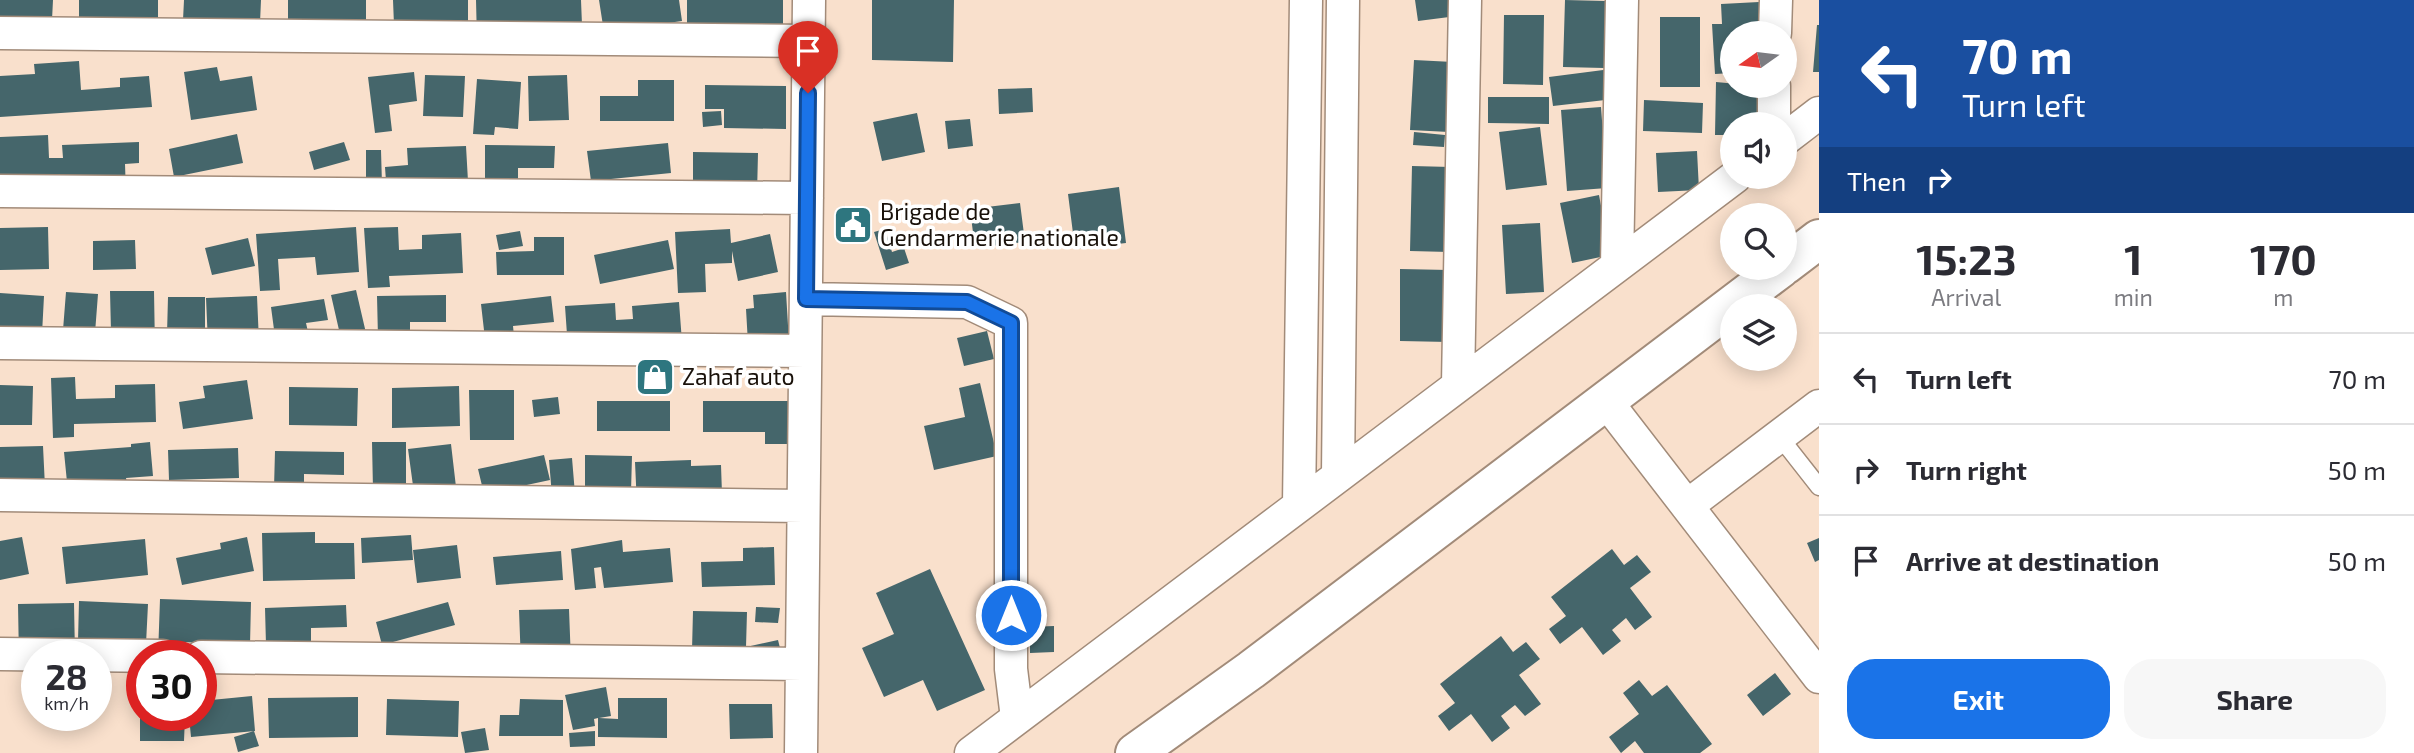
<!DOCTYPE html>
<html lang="en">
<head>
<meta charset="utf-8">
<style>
  body { margin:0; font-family:"Exo 2",sans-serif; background:#f7f7f7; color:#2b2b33; height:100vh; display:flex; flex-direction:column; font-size:26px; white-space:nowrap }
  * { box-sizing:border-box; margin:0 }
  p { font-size:23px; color:#7c7c81 }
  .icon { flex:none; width:38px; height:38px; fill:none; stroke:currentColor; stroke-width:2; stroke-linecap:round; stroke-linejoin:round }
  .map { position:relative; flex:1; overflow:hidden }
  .details { display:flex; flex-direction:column; background:#fff; width:595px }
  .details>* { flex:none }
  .guide { background:#1a4fa0; color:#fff; overflow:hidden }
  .needle { width:46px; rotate:256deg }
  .tools { position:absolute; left:1720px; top:21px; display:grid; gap:14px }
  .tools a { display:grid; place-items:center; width:77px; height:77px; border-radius:50%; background:#fff; box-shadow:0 4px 18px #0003; font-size:35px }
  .speed { position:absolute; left:21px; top:640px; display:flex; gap:14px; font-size:35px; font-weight:700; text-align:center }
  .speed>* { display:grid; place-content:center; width:91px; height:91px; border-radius:50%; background:#fff; box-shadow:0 4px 18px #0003; line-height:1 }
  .speed small { font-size:18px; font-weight:400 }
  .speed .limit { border:10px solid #d22; background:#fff; color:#111 }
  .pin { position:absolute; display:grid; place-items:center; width:60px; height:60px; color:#fff; margin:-72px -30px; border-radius:50% 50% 50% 0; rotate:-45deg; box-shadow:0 0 7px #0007 }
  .pin .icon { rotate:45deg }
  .me { position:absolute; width:77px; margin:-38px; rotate:0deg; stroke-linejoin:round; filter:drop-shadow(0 0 5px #0008) }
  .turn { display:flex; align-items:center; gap:24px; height:147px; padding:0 28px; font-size:32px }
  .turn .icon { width:91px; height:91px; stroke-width:2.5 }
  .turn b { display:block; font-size:49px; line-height:60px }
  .then { display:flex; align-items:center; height:66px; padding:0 28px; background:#0003; gap:14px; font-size:26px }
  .eta { display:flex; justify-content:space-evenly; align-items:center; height:119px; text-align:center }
  .eta b { font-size:42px; font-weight:700; line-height:49px }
  .cta { display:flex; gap:14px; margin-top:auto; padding:14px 28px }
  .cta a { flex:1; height:80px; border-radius:28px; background:#1a73e8; color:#fff; font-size:28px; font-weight:700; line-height:80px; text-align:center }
  .cta a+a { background:#f7f7f7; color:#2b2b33 }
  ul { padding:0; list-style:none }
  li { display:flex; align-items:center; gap:21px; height:91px; padding:0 28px; border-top:2px solid #e1e1e2 }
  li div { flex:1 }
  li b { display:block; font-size:26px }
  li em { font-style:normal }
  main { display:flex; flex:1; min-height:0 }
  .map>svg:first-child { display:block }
  .building { fill:#45666b }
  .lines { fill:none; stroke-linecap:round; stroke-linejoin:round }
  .service-casing { stroke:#a28b79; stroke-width:19 }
  .minor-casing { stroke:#a28b79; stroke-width:35 }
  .secondary-casing { stroke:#a28b79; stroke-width:42 }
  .service { stroke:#fff; stroke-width:16 }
  .minor { stroke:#fff; stroke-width:32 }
  .secondary { stroke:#fff; stroke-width:38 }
  .route-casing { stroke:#114b97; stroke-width:18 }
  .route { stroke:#1a73e8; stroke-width:12 }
  .labels { text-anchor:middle; stroke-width:7; stroke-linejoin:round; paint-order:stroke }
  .poi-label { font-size:23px; fill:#19110a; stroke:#fff; text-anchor:start }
</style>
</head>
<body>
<main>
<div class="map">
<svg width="1819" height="753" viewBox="0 0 1819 753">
  <rect width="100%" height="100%" fill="#f9e0cc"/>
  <!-- building -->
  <path class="building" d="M0 0H53L52 20 0 19Z
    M79 0H158V20H79Z
    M184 0H261L260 23 183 20Z
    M288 0H366V24L288 22Z
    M393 0H468V24L394 25Z
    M476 0H581L582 25 477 41Z
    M599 0H679L682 21 604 32Z
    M687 0H783V32H687Z
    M872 0H954L953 62 872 60Z
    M1415 0H1455L1457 16 1418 21Z
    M1565 0 1606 1 1604 68 1563 67Z
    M1759 2 1761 33H1732V73L1715 74 1712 24H1722L1721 4Z
    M1504 15H1544L1543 85 1503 84Z
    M1660 17H1700V87H1660Z
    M1817 25H1819V72H1813Z
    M1414 60 1453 62 1449 132 1410 130Z
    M79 61 81 90 120 87V78L149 76 152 107 0 117V76L35 74 34 64Z
    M217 67 220 81 252 76 257 110 191 120 184 72Z
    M1611 69 1614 99 1553 106 1549 77Z
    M414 72 417 101 389 105 392 131 375 133 368 77Z
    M425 75 465 76 463 117 423 116Z
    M567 75 569 120 529 121 528 76Z
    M477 79 521 82 518 129 495 127 494 135 473 134Z
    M638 80H674V121H600V96H638Z
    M1716 82 1759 86 1758 124H1732V135H1715Z
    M705 85 786 86V129L724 128V109H705Z
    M1032 88 1033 112 999 114 998 89Z
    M1488 97H1549V124L1488 123Z
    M1644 100 1703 103 1702 133 1643 131Z
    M1601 107 1607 188 1567 191 1561 110Z
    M721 111 722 125 703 127 702 112Z
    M917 113 925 152 882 161 873 122Z
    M970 119 973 146 948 149 945 121Z
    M1540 127 1547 185 1506 190 1499 132Z
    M1414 132 1445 135 1444 147 1413 145Z
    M237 134 243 163 174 177 169 149Z
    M48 135 49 158H63L62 145 139 142V163L125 164 126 194 61 197 60 174 0 177V137Z
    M344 142 350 160 314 170 309 152Z
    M668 143 671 173 591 181 587 151Z
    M485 145 555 146 554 168H518V183L485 182Z
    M466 146 469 199 386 181 385 167 408 165 407 148Z
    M366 150H381L382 185H366Z
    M1697 151 1699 190 1658 192 1656 153Z
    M693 152 758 153 757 194 693 186Z
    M1412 166 1451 167 1449 252 1410 251Z
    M1119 187 1126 243 1075 249 1068 194Z
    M1599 195 1610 255 1572 263 1560 203Z
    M1020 203 1025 242 975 248 970 209Z
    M1540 223 1544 292 1506 294 1502 225Z
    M48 227 49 269 0 270V228Z
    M356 227 359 272 317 275 315 257 278 259 280 290 260 291 256 234Z
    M398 227 399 250 422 249V235L461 233 463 273 389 276 390 287 368 288 364 228Z
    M730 229 731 243 770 234 778 272 738 281 732 251V263L705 264 706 292 678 293 675 232Z
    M885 229 892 252 904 248 909 263 886 270 874 232Z
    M520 231 523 246 499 250 496 235Z
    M534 237H564V275H497L496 252 534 251Z
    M248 238 255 266 212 275 205 248Z
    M135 240 136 269 93 270V241Z
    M668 240 674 269 600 284 594 255Z
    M1400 269 1449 270V342L1400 341Z
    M356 290 369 346 344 352 331 295Z
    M110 291H154L155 349 111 332Z
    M66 292 98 294 95 333 63 330Z
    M786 292 790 359 749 361 746 309 754 308 753 295Z
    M0 293 44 296 42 334 0 331Z
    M446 295V322H410V337L378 338 377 296Z
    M257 296 259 342 208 344 206 298Z
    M551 296 554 322 513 326 514 336 485 339 481 304Z
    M168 297H205V334H167Z
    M324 299 328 320 306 323 308 332 275 337 271 307Z
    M679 302 682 342 568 349 565 306 615 303 616 320 633 319 632 306Z
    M987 331 994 359 964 366 957 338Z
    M75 377 76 399 115 398V385L155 384 156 422 74 424V437L53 438 51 378Z
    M247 380 253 419 183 429 179 402 205 398 203 386Z
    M980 383 997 456 934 470 924 426 965 417 959 388Z
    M0 385 33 386 32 425H0Z
    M459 386 460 426 392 428V388Z
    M289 387 358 388 357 426 289 425Z
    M469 390H514V440H470Z
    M558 397 560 414 534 417 532 400Z
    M597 401H670V431H597Z
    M703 401H790V444H765V432H703Z
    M150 442 153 476 126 478 131 499 102 481 110 479 67 482 64 452 131 447V444Z
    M372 442H406V490H373Z
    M451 444 456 487 414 493 408 449Z
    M43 446 45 487 0 489V447Z
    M238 448 239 478 169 480 168 450Z
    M275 451 344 452V475L304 474V488H274Z
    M544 455 550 480 484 494 478 469Z
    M585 455 632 456 631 492 585 491Z
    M572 458 576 506 553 508 549 460Z
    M691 460V466L721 465 722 494 637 506 635 462Z
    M315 532V543H354L355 579 263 581 262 533Z
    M411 535 413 560 362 563 361 538Z
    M22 537 29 574 0 580V541Z
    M247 537 254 571 182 585 176 558 221 549 220 543Z
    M1819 538V560L1815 562 1807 543Z
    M145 539 148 575 66 584 62 547Z
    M622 540 623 552 670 548 673 582 604 588 601 567 594 568 596 588 575 590 571 549Z
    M457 545 461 578 417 583 413 550Z
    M774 547 775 585 702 587 701 562 743 561V548Z
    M1612 549 1624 565 1637 555 1651 572 1630 588 1652 617 1635 630 1626 618 1612 630 1621 641 1603 655 1582 627 1560 644 1549 629 1566 616 1551 597Z
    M561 551 563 580 496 585 493 557Z
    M930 569 985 690 937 711 923 680 884 697 862 648 894 634 876 593Z
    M160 599 251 602 250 645 183 642 182 656H158Z
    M79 601 148 604 146 644 78 641Z
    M448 602 455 625 382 645 376 622Z
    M74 603 75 656 19 660 18 604Z
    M346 605 347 627 311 628V643L266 645 265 608Z
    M756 607 780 608 778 623 755 622Z
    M569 609 571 662 521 664 519 610Z
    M693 611 747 612 746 647 778 640 784 664 692 650Z
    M1054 626V652L1030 653V627Z
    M1501 636 1513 652 1526 642 1540 659 1519 675 1541 704 1525 716 1515 705 1501 716 1510 728 1492 742 1471 714 1449 731 1438 716 1455 703 1440 684Z
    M1775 673 1791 694 1763 716 1747 695Z
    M1639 680 1652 696 1667 685 1712 744 1700 753H1644L1635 741 1621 753 1609 737 1639 714 1623 693Z
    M606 687 611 716 599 718 618 719V698H667V738L598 737V718L594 719 595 726 573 730 565 695Z
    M252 696 255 731 191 737 189 716H201V701Z
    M358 697V737L269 738 268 698Z
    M387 699 459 701 458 737 386 735Z
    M520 699 563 700V736H499L500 715H519Z
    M729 704H772L773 738 730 739Z
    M57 716H85V719L56 718Z
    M140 716H185L184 741H140Z
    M485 728 489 750 465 753 461 732Z
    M254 731 259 746 238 752 234 737Z
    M595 731V746L570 747 569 733Z"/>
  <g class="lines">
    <!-- service casing -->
    <g class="service-casing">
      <path id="service" d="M1779 436 1819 487"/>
    </g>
    <!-- minor casing -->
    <g class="minor-casing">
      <path id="minor" d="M0 33 809 41
        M1775 33 1776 0
        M1774 124V86
        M1785 139 1819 113
        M0 191 807 198
        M1617 265 1622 0
        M806 299 967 302 1011 323V669L1017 718
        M0 343 805 351
        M1458 385 1465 0
        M1606 401 1819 677
        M1338 475 1343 0
        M0 495 803 506
        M1299 505 1306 0
        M1687 506 1819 406
        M0 654 163 656
        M201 657 802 664
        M801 753 809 0
        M971 753 1735 177"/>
    </g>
    <!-- secondary casing -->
    <g class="secondary-casing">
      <path id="secondary" d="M1785 265 1819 239
        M1135 753 1251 670 1781 268"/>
    </g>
    <!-- service -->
    <use href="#service" class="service"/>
    <!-- minor -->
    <use href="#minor" class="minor"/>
    <!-- secondary -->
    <use href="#secondary" class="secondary"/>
  </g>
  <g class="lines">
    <!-- route casing -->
    <g class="route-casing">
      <path id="route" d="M808 93 806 299 967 302 1011 323V615"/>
    </g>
    <!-- route -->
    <use href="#route" class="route"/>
  </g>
  <!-- icons -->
  <defs>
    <g id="civic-square" transform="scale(2.0125)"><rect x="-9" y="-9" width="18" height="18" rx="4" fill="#2e767f" stroke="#fff"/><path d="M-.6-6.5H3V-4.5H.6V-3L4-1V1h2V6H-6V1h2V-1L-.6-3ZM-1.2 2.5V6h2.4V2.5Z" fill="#fff"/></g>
    <g id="shop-square" transform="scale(2.0125)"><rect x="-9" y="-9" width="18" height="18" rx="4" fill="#2e767f" stroke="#fff"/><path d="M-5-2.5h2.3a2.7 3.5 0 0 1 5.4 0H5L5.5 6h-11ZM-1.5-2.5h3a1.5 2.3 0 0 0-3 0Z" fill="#fff"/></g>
  </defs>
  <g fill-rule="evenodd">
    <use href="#civic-square" x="853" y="225"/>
    <use href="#shop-square" x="655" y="377"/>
  </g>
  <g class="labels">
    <!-- poi labels -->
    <g class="poi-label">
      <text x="880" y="220">Brigade de<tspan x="880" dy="26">Gendarmerie nationale</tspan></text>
      <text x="682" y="385">Zahaf auto</text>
    </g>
  </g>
</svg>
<div class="tools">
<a><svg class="needle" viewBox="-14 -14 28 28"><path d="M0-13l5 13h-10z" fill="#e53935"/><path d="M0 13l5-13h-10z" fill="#7c7c81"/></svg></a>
<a><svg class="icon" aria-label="sound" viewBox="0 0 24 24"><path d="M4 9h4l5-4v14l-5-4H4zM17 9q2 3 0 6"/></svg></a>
<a><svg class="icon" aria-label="search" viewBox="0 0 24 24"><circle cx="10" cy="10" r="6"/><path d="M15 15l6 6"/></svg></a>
<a><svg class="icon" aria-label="layers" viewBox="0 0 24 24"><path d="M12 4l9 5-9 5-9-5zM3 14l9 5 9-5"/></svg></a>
</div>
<div class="speed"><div>28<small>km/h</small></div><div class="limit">30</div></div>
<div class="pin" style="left:808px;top:93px;background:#d93025"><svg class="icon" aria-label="arrive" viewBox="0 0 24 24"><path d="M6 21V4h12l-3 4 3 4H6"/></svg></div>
<svg class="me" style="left:1011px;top:615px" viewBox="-20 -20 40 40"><circle r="17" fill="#1a73e8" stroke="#fff" stroke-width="3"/><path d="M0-11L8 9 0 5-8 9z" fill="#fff"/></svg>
</div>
<section class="details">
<div class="guide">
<div class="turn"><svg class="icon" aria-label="left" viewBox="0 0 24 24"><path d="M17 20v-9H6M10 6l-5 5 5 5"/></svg><div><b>70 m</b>Turn left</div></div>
<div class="then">Then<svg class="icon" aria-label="right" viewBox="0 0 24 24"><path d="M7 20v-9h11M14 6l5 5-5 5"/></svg></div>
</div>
<div class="eta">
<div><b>15:23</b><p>Arrival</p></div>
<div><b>1</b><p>min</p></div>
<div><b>170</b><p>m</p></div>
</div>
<ul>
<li><svg class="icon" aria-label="left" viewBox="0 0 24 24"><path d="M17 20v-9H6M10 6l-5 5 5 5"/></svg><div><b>Turn left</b></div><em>70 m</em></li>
<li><svg class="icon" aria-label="right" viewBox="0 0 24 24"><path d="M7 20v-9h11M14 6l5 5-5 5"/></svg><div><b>Turn right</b></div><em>50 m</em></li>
<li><svg class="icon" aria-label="arrive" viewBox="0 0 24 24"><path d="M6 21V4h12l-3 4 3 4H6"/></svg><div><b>Arrive at destination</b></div><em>50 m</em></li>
</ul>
<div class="cta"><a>Exit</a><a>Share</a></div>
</section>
</main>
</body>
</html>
